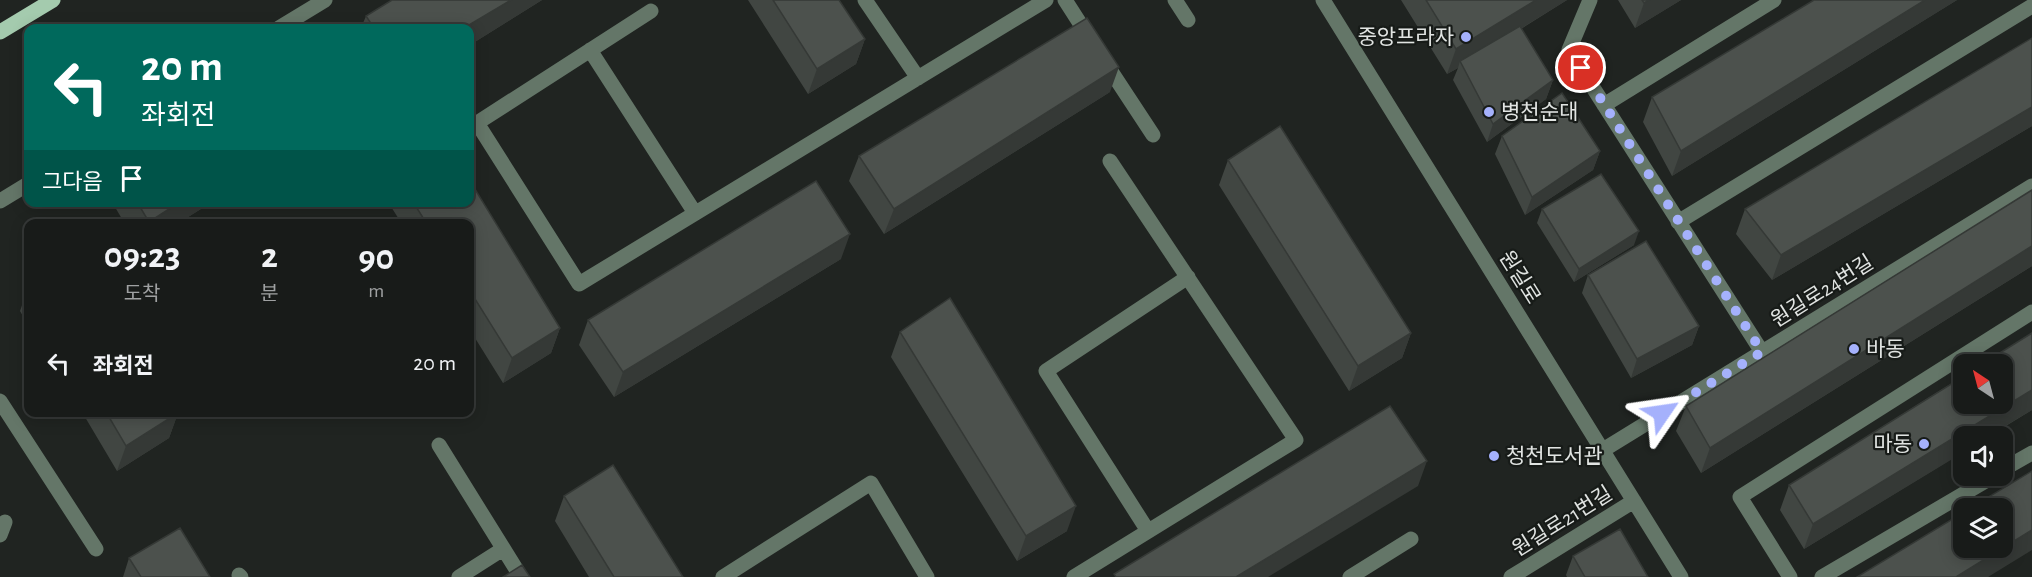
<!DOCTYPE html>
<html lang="ko">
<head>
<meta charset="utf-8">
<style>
  body { margin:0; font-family:"Alegreya Sans","Noto Sans KR",sans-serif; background:#212422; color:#f1f3f6; height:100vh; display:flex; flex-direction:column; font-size:22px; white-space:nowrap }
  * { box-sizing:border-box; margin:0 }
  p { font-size:20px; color:#9fa1a2 }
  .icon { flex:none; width:33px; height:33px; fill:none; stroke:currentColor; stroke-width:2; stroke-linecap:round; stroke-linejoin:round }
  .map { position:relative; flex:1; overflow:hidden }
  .panel { position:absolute; left:24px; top:219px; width:450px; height:198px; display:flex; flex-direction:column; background:#181b19; border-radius:12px; box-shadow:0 3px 15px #0003,0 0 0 2px #363938 }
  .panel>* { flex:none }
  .top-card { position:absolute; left:24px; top:24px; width:450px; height:183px; border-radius:12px; box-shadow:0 3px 15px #0003,0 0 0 2px #363938; background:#00695c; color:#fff; overflow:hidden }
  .needle { width:39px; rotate:324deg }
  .fabs { position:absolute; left:1953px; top:354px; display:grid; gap:12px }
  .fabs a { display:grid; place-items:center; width:60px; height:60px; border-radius:12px; background:#181b19; box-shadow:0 3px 15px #0003,0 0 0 2px #363938; font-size:30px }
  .pin { position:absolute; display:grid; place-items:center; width:51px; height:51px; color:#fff; margin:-26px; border:3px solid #fff; border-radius:50%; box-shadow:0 2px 6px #0007 }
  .me { position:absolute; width:66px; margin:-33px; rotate:58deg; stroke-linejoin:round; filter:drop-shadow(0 0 4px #0008) }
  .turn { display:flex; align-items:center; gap:21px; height:126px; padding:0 18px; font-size:27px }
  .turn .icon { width:78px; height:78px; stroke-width:2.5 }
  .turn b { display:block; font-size:42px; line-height:51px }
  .then { display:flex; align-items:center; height:57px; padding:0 18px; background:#0003; gap:12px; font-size:22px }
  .eta { display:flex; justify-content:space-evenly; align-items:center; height:102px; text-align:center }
  .eta b { font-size:36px; font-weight:700; line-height:42px }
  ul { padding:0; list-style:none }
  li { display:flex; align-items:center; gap:18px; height:84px; padding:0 18px }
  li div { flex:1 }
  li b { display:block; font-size:22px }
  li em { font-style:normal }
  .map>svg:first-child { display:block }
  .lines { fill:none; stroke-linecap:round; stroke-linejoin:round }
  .minor { stroke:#647668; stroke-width:15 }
  .major { stroke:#a4cbae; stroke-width:15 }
  .wall { fill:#414642 }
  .shaded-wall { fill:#353936 }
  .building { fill:#4c514d; stroke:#353936; stroke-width:1.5 }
  .route { stroke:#a5b1fc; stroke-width:10; stroke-dasharray:0 18 }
  .poi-dot { fill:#a5b1fc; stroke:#171b18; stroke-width:2 }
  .labels { text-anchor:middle; stroke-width:4.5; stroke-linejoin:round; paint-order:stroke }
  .poi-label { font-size:21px; fill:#e1e4e2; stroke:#171b18; text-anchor:start }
  .street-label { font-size:21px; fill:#e1e4e2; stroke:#171b18 }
</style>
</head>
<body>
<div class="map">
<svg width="2032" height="577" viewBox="0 0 2032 577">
  <rect width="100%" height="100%" fill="#202421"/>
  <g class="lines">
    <!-- minor -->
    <path class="minor" d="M865 0 918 78
      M1065 0 1090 39
      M1175 0 1188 20
      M1323 0 1681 577
      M1590 0 1569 50 1762 352
      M651 11 477 123 579 284 1046 0
      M279 28 325 0
      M590 50 695 213
      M1105 62 1153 135
      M1604 105 1774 0
      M0 201 28 184
      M1678 222 2032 6
      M0 401 96 549
      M439 445 521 577
      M1603 450 2032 186
      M2002 470 2032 453
      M1148 531 1046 371 1188 277
      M0 535 5 522
      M239 575 241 577
      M459 577 503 549
      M723 577 871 483 927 577
      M1074 577 1296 440 1110 161
      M1350 577 1411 539
      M1511 577 1634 501
      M1790 577 1740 497 2032 312
      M1822 577 1994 476"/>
    <!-- major -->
    <path class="major" d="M0 32 53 0"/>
  </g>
  <!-- wall -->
  <path class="wall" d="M392 0H542L470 45V28H361L366 16Z
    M748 0H839L865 39 856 64 808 94Z
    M1401 0H1567L1521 29 1553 80 1546 99 1487 142 1453 80 1458 68 1447 74Z
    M1618 0H1681L1635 28Z
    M1814 0H1957L1672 176 1643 122 1652 97Z
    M2032 38V126L1772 280 1736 234 1745 209Z
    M1110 92 884 234 849 181 859 156Z
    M1502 136 1600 151 1593 170 1525 215 1495 154Z
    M1228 160 1411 333 1402 358 1349 391 1219 185Z
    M2032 190V266L1701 473 1676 431 1686 406Z
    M112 202H212L177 224H125Z
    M388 202H470L560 328 551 353 503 383 470 330V224H402Z
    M1542 209 1634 245 1574 282 1537 223Z
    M841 259 614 397 579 345 588 320Z
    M1588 275 1699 326 1692 345 1631 378 1582 293Z
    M28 288V325L20 311Z
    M900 332 1067 531 1017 561 891 357Z
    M2032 333V410L1804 549 1780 510 1789 485Z
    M82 412H178V413L169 438 117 471Z
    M564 496 683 577H589L555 521Z
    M1573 556 1648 577H1567L1566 575Z
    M129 558 210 577H123Z"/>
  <!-- shaded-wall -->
  <path class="shaded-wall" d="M511 0H542L470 45V28H464Z
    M1536 0H1567L1462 65 1460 61 1458 68 1447 74 1456 49Z
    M1649 0H1681L1635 28 1644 3Z
    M1925 0H1957L1672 176 1681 151Z
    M865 39 856 64 808 94 817 69Z
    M1119 67 1110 92 884 234 894 209Z
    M1553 80 1546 99 1487 142 1493 124Z
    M2032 107V126L1772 280 1781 255Z
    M1600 151 1593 170 1525 215 1532 197Z
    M180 202H212L177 224H148L149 222Z
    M1639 231 1634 245 1574 282 1579 269Z
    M850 234 841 259 614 397 623 372Z
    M2032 246V266L1701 473 1710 448Z
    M1699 326 1692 345 1631 378 1637 359Z
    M560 328 551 353 503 383 512 358Z
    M1411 333 1402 358 1349 391 1358 366Z
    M2032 390V410L1988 436H1964V452L1804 549 1813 524Z
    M178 413 169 438 117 471 126 446Z
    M1427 461 1418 486 1268 577H1236Z
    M1076 506 1067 531 1017 561 1026 536Z
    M2032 530V550L1988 577H1956Z"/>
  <!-- building -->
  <path class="building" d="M392 0H511L464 28H374L366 16Z
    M773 0H839L865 39 817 69Z
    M1426 0H1536L1456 49Z
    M1642 0H1649L1644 3Z
    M1814 0H1925L1681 151 1652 97Z
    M1087 18 1119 67 894 209 859 156Z
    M1520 26 1553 80 1493 124 1460 61Z
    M2032 38V107L1781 255 1745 209Z
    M1562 93 1600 151 1532 197 1502 136Z
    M1280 126 1411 333 1358 366 1228 160Z
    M1601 174 1639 231 1579 269 1542 209Z
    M470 181 560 328 512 358 470 291V224H427L413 202H470Z
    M816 181 850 234 623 372 588 320Z
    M2032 190V246L1710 448 1686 406Z
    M137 202H180L149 222Z
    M1646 241 1699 326 1637 359 1588 275Z
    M950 298 1076 506 1026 536 900 332Z
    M2032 333V390L1813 524 1789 485 1964 376V404H2002V364H1982Z
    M1390 406 1427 461 1236 577H1116L1114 574Z
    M106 412H178V413L126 446Z
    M613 465 683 577H614L564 496Z
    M2032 471V530L1956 577H1857L1964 512V548H2002V508H1970Z
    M180 528 210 577H141L129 558Z
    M1620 529 1648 577H1585L1573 556Z
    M522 565 530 577H503Z"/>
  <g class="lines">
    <!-- route -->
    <path class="route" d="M1581 68 1762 352 1662 413"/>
  </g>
  <!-- markers -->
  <g class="poi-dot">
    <circle cx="1466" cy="37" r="6"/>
    <circle cx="1489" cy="112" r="6"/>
    <circle cx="1854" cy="349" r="6"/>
    <circle cx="1924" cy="444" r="6"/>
    <circle cx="1494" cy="456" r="6"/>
  </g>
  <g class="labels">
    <!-- poi labels -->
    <g class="poi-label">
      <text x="1454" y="44" text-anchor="end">중앙프라자</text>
      <text x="1501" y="119">병천순대</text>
      <text x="1866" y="356">바동</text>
      <text x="1912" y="451" text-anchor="end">마동</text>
      <text x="1506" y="463">청천도서관</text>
    </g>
    <!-- street labels -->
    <g class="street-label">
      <text transform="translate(1520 277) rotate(58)" y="7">원길로</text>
      <text transform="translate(1822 291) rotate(-32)" y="7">원길로24번길</text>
      <text transform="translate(1562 521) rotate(-32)" y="7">원길로21번길</text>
    </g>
  </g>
</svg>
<div class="fabs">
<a><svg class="needle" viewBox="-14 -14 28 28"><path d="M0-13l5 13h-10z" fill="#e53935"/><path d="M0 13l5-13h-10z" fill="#9fa1a2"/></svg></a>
<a><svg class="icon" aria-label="sound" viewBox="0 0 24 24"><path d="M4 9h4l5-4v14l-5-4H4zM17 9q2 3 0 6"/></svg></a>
<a><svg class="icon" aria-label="layers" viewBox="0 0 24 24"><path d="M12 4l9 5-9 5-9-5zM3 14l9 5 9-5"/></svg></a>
</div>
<div class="pin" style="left:1581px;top:68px;background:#d93025"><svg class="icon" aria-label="arrive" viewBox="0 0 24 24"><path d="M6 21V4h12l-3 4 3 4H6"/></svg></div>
<svg class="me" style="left:1662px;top:413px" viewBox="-20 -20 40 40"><path d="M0-17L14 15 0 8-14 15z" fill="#a5b1fc" stroke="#fff" stroke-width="4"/></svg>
<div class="top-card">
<div class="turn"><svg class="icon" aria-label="left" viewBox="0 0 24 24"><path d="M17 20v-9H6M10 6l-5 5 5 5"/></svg><div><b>20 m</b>좌회전</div></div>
<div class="then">그다음<svg class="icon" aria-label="arrive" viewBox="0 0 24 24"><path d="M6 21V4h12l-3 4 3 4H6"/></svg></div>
</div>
<section class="panel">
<div class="eta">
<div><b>09:23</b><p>도착</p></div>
<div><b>2</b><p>분</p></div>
<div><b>90</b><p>m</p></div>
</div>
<ul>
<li><svg class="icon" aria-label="left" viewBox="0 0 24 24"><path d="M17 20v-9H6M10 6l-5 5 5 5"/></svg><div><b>좌회전</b></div><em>20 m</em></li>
</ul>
</section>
</div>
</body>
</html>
